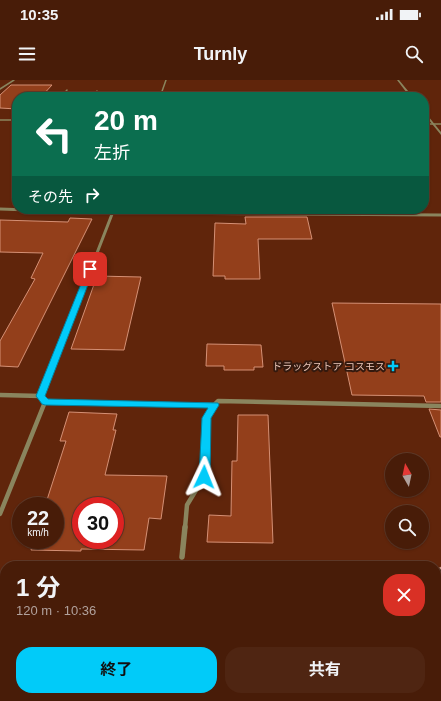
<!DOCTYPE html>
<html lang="ja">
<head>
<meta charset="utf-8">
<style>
  body { margin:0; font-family:Arial,"Noto Sans JP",sans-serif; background:#4f2512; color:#f1f3f6; height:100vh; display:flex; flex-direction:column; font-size:15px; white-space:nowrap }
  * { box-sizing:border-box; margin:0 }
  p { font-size:13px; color:#b1a19c }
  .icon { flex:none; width:22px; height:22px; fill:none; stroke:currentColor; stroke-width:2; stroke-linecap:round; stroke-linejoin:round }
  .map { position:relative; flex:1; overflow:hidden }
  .side { position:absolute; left:0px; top:481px; width:441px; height:140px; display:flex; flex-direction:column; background:#481c08; border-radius:16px 16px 0 0; box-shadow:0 1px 3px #0004,0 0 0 1px #603a29 }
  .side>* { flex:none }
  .guide { position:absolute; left:12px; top:12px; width:417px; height:122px; border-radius:16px; box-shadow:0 1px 3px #0004,0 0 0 1px #603a29; background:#0b6e4f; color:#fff; overflow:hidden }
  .needle { width:26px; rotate:351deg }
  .tools { position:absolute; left:385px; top:373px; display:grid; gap:8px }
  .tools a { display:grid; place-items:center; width:44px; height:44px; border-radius:50%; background:#481c08; box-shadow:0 1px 3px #0004,0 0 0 1px #603a29; font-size:20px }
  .speed { position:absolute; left:12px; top:417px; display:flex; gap:8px; font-size:20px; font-weight:700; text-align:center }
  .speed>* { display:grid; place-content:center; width:52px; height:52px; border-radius:50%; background:#481c08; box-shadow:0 1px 3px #0004,0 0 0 1px #603a29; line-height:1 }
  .speed small { font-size:10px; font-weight:400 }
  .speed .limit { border:6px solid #d22; background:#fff; color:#111 }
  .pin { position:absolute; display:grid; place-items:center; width:34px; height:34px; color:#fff; margin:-17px; border-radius:8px; box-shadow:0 2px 6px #0006 }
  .me { position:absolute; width:44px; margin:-22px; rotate:2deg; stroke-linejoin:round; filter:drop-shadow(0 0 3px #0008) }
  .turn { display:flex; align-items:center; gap:14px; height:84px; padding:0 16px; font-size:18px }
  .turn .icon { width:52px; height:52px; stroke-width:2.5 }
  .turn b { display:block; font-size:28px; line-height:34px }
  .then { display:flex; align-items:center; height:38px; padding:0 16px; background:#0003; gap:8px; font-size:15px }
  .round { display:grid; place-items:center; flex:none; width:42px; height:42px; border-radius:16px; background:#4f2512 }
  .overview { display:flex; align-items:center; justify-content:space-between; height:68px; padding:0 16px }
  h1 { font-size:24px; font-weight:700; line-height:30px }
  .button { display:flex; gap:8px; margin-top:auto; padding:8px 16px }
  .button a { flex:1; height:46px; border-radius:16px; background:#01cbf9; color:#111; font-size:16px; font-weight:700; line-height:46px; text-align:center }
  .button a+a { background:#4f2512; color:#f1f3f6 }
  .status { display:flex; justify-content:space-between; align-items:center; height:28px; padding:0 20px; background:#481c08; direction:ltr }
  .status svg { height:11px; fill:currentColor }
  header { display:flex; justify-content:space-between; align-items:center; height:52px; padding:0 16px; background:#481c08; font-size:18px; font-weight:700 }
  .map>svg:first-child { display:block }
  .green { fill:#8d5038 }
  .building { fill:#933f1b; stroke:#d59075; fill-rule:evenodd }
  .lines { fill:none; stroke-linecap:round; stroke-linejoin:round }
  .minor-far4 { stroke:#8a855e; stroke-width:1.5 }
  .minor-far3 { stroke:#8a855e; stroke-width:3 }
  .minor-far2 { stroke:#8a855e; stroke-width:3.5 }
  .minor-far1 { stroke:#8a855e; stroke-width:4.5 }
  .minor { stroke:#8a855e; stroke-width:5.5 }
  .tertiary { fill:#8a855e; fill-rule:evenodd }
  .rail-casing { stroke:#c59988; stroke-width:6 }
  .rail { stroke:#33190e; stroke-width:4.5; stroke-dasharray:13; stroke-linecap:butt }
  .route { fill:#01cbf9; stroke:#0184a2 }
  .poi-dot { fill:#01cbf9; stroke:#33190e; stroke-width:1.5 }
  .labels { text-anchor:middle; stroke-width:4; stroke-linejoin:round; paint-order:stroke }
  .poi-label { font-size:10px; fill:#eec9bb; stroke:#33190e; text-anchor:end }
</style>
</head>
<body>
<div class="status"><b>10:35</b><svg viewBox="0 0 49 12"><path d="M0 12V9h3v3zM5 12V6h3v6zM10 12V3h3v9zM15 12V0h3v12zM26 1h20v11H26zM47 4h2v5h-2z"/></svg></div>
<header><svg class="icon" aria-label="menu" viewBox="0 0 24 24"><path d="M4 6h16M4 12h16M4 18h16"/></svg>Turnly<svg class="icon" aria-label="search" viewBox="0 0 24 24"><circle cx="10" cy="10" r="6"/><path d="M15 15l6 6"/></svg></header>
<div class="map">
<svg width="441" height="621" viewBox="0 0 441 621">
  <rect width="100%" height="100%" fill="#60250b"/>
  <!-- green -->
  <path class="green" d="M173 616H231L225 621H172Z"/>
  <!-- building -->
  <path class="building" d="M11 5H52L41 17H17V29L0 28V15Z
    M245 129H305V131H245Z
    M245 137H307L312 159H258L260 199H225V196H213L215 143 246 144Z
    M70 138 92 139 18 287 0 286V261L35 199 31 198 43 173 0 172V140L68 142Z
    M97 196 141 197 124 270 71 269Z
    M332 223 441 224V322H426L424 316 352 315Z
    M207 264 261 265 263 287H254V290H224V286H206Z
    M429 329 441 330V357H440Z
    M69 332 117 334 113 350H116L105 395 167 396 161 439 149 438 144 470 81 469V471L31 470 34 460H55V426H45L66 361H60ZM81 426H115V460H81Z
    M238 335H268L273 463 207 462 209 435 231 436 232 381H237Z"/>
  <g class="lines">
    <!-- minor-far4 -->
    <path class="minor-far4" d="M0 9 14 0
      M254 12V17
      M308 13 310 17
      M61 17 67 10
      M92 17 97 11
      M160 17 166 0
      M0 40H17
      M424 44H441"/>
    <!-- minor-far3 -->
    <path class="minor-far3" d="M0 129 113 133 441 135
      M85 204 114 129"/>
    <!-- minor-far2 -->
    <path class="minor-far2" d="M43 312 85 203"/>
    <!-- minor-far1 -->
    <path class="minor-far1" d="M0 315 41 316 45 322 214 325 218 321 441 326
      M41 316 43 311
      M0 434 45 322
      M185 448 187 425 204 397 206 338 214 325"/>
    <!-- minor -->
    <path class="minor" d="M182 477 185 447"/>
    <!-- tertiary -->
    <path class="tertiary" d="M397 0H399L413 17H410Z
      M424 31 441 52V55L424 34Z"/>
    <!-- rail casing -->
    <g class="rail-casing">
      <path id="rail" d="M436 494 441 490
        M267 621 274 616"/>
    </g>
    <!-- rail -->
    <use href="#rail" class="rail"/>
  </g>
  <!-- route -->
  <path class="route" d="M90 187 94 189 45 316 48 319 218 323 219 325 211 338 210 397 208 400H200L199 397 202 338 208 328 45 325 42 324 36 316 87 189Z"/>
  <!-- markers -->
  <path class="poi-dot" d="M391 280h4v4h4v4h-4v4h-4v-4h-4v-4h4z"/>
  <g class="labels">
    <!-- poi labels -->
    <g class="poi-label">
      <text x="385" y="290">ドラッグストア コスモス</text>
    </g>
  </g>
</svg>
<div class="tools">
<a><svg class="needle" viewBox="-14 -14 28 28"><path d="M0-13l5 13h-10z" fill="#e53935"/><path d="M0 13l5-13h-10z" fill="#b1a19c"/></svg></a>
<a><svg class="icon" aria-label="search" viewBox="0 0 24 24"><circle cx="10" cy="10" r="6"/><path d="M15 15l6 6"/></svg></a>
</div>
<div class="speed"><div>22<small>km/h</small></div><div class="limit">30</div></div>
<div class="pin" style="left:90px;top:189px;background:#d93025"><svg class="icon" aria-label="arrive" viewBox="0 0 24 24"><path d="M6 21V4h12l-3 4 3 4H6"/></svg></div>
<svg class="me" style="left:204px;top:397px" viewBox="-20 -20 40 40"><path d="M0-17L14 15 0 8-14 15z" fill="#01cbf9" stroke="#fff" stroke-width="4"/></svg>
<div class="guide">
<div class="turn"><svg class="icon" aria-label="left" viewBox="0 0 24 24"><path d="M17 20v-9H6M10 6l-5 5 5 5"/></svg><div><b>20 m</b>左折</div></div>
<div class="then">その先<svg class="icon" aria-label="right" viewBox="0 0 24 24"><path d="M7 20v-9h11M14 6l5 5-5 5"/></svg></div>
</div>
<section class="side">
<div class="overview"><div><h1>1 分</h1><p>120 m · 10:36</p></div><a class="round" style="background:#d93025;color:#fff"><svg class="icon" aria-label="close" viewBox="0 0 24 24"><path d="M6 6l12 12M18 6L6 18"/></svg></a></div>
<div class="button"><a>終了</a><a>共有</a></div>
</section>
</div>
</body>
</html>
